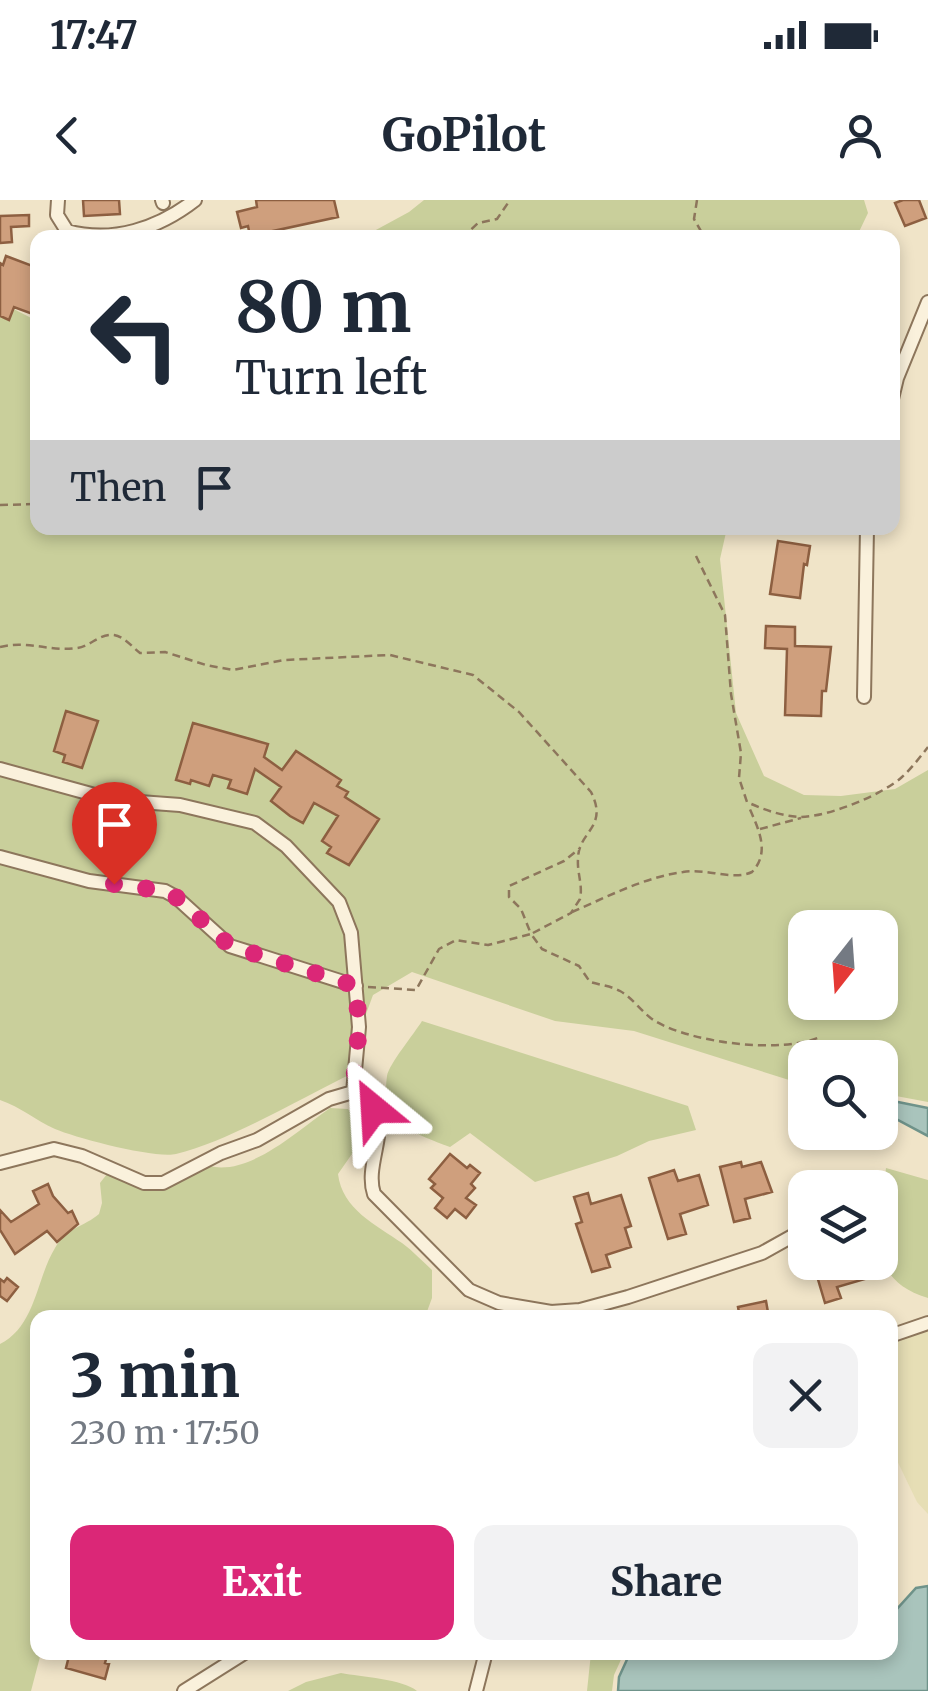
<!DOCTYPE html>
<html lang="en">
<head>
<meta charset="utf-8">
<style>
  body { margin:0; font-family:Merriweather,serif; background:#f2f2f3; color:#1f2937; height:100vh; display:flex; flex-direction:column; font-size:38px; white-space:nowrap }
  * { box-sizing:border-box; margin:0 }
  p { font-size:32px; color:#747a83 }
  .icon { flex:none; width:55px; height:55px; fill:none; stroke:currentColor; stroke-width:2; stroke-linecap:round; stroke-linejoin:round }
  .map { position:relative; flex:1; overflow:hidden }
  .details { position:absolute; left:30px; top:1110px; width:868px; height:350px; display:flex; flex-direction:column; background:#fff; border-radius:20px; box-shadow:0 5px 15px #0003 }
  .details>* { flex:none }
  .banner { position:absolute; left:30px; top:30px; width:870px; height:305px; border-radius:20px; box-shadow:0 5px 15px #0003; background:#fff; color:#1f2937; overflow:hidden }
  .needle { width:65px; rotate:197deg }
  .fabs { position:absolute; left:788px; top:710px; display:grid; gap:20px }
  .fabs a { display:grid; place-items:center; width:110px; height:110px; border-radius:20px; background:#fff; box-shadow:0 5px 15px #0003; font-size:50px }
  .pin { position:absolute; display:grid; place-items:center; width:85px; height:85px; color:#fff; margin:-102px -42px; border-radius:50% 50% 50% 0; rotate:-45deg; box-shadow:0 0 10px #0007 }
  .pin .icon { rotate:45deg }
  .me { position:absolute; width:110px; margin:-55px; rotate:333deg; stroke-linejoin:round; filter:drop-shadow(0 0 8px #0008) }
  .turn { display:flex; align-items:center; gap:35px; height:210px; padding:0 40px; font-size:45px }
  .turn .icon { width:130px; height:130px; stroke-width:2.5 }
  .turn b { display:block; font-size:70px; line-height:85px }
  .then { display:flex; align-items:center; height:95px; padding:0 40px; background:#0003; gap:20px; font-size:38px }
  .round { display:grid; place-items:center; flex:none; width:105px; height:105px; border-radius:20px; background:#f2f2f3 }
  .overview { display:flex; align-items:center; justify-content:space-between; height:170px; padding:0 40px }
  h1 { font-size:60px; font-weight:700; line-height:75px }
  .primary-button { display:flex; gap:20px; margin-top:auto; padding:20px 40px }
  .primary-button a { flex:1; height:115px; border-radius:20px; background:#db2777; color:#fff; font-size:40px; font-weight:700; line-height:115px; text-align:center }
  .primary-button a+a { background:#f2f2f3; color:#1f2937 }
  .status { display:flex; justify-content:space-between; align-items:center; height:70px; padding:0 50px; background:#fff; direction:ltr }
  .status svg { height:28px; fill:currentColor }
  header { display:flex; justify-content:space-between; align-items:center; height:130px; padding:0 40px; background:#fff; font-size:45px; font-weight:700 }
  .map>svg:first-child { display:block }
  .farmland { fill:#e6deb5 }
  .green { fill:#c9cf9b; fill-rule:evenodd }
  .water { fill:#a9c4bc; stroke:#6f938a; stroke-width:2.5 }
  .building { fill:#cf9f7d; stroke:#8d5f41; stroke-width:2.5 }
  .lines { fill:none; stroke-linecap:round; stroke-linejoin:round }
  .minor-casing { stroke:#8d765c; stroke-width:16 }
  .path { stroke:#8d765c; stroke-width:2.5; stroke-dasharray:8 5; stroke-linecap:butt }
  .minor { stroke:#faf1dc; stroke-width:12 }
  .route { stroke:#db2777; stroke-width:18; stroke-dasharray:0 32.4 }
</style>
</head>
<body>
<div class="status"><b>17:47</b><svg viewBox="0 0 49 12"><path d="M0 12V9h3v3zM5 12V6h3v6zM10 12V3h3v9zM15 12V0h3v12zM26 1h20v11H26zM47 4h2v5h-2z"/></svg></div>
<header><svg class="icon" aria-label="back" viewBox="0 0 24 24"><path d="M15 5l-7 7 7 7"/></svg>GoPilot<svg class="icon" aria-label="person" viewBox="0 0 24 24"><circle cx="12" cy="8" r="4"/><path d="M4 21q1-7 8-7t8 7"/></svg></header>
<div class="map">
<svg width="928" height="1491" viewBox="0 0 928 1491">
  <rect width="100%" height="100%" fill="#f0e4c8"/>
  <!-- farmland -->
  <path class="farmland" d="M928 1130V1314L917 1302 890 1246V1143Z"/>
  <!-- green -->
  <path class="green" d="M424 0H864L868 13 856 38 363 37 409 12Z
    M0 102 37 121 38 328H727L720 359 736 513 764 576 804 595 841 596 895 589 928 570V902L880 893V858H805V885L634 831 555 821 412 772 373 795 362 825 353 873C301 898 230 941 176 954 156 959 76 938 55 929 35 920 21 907 0 900ZM805 728H880V802H805Z
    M422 821 688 906 696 930 649 941 617 956 535 982 470 933 450 947C414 933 380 924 387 876 389 864 414 834 422 821Z
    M330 908 348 909 356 921 361 941 338 974C342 1009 376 1025 402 1043 413 1051 422 1061 432 1070V1098L425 1117 38 1118V1452L41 1453 31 1491H0V1144C36 1126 36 1079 55 1048 67 1027 84 1027 99 1014L102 1003 100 983 107 974C153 998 166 989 209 966 250 976 297 931 330 908Z
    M886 968 928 980V1098C861 1078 880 1022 886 968Z
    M591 1453H624L614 1475 612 1491H587Z
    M341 1473C361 1477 403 1479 417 1491H288L306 1482Z"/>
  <!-- water -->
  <path class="water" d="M893 901 928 908V936L885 913Z
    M928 1386V1491H618L619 1477 630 1453 890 1452V1412L895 1411 916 1388Z"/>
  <!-- building -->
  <path class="building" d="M83 0H119L120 14 84 16Z
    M256 0H334L338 17 250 36 248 26 241 28 237 12 257 7Z
    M903 0H919L926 18 905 26 895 3Z
    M29 15V26L11 27 12 42 0 43V16Z
    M6 56 38 68V116L14 107 9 120 0 116V63L3 65Z
    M778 341 810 346 807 365 804 364 800 398 770 394Z
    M766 426 795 427V446L831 447 826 491H822L821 516 785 515 787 449 765 448Z
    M66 511 98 521 82 568 63 562 65 555 54 551Z
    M193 523 268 544 264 557 282 570 296 551 341 580 337 586 348 592 345 597 379 619 349 665 327 653 331 647 322 641 338 616 314 603 303 623 290 616 271 601 281 587 255 569 247 594 228 588 231 580 213 575 209 586 191 580 190 584 176 580Z
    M450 954 467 968 470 965 480 973 471 984 475 988 466 998 476 1005 466 1018 455 1009 447 1018 435 1008 443 998 431 988 435 984 429 979Z
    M741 962 742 967 761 962 772 992 745 999 750 1018 734 1022 720 967Z
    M674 970 678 981 699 975 708 1005 680 1014 686 1034 668 1039 649 978Z
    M48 984 53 996 68 1013 72 1011 78 1024 57 1042 47 1031 15 1054 0 1030V1010L11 1022 39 1004 33 991Z
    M588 993 591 1004 621 995 631 1026 625 1028 631 1047 606 1055 610 1067 592 1072 576 1024 582 1022 574 997Z
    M860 1062 865 1079 837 1087 841 1098 825 1103 817 1076Z
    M7 1078 18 1087 7 1101 0 1096V1079L4 1082Z
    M766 1101 769 1118H740L738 1107Z
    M70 1452H108L105 1463 109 1464 105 1479 66 1468Z"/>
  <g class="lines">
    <!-- minor casing -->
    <g class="minor-casing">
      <path id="minor" d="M58 0 57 15 67 31C113 44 159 28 195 0
        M162 0 163 3
        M892 199 897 178 928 102
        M864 497 867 328
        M0 569 113 600 180 605 255 623 286 646 339 702 351 733 359 827 353 892
        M0 657 89 681 165 691 176 697 230 746 356 786
        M0 963 54 949 82 956 144 983H163L221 953 257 940 329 899 353 892C403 915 362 958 374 994L469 1090 499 1103 551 1112 580 1110 628 1097 762 1053 805 1029
        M890 1136 928 1123
        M184 1491 246 1452
        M476 1491 486 1452"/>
    </g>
    <!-- path -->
    <path class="path" d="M697 0 694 19 705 38
      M462 38 478 23 497 19 510 0
      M0 305 38 304
      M696 356 725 415 731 494 741 553 739 578 747 602C764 610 782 616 800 617 828 617 882 595 902 577 912 568 920 557 928 547
      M0 447C28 440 50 452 77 448 91 446 100 433 114 435 125 437 132 447 140 453L165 452 206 465 233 470 284 460 390 455 473 475 519 512 591 592C609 628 578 631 578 659 577 673 583 685 580 699L571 713 531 734 542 749 579 766 590 782C600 785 611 786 620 791 633 798 642 813 655 821 692 843 781 854 820 837
      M760 629 801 618
      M572 712C607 697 645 677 683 672 706 668 733 681 752 672 771 652 758 628 748 605
      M368 787 416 790 439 749 456 740 488 745 531 734 521 709 509 697V686L564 661 579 649"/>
    <!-- minor -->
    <use href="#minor" class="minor"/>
  </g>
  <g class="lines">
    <!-- route -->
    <path class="route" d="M114 684 165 691 176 697 230 746 356 786 359 827 353 892 366 898 374 909"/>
  </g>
</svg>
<div class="fabs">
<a><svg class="needle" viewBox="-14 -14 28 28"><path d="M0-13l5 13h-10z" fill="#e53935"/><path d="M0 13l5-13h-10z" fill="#747a83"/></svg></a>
<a><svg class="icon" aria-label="search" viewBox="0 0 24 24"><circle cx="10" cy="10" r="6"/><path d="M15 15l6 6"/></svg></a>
<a><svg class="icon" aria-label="layers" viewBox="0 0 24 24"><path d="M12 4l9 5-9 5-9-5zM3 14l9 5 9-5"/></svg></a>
</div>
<div class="pin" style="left:114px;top:684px;background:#d93025"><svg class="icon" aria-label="arrive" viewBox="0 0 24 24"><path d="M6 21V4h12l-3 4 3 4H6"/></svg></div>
<svg class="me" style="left:374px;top:909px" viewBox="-20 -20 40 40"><path d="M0-17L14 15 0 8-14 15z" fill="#db2777" stroke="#fff" stroke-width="4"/></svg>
<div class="banner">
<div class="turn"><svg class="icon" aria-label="left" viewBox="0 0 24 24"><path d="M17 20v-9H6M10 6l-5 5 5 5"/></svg><div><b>80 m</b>Turn left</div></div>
<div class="then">Then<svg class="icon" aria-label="arrive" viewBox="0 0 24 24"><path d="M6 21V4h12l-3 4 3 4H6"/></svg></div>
</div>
<section class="details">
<div class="overview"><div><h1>3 min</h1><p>230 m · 17:50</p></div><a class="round"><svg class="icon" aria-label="close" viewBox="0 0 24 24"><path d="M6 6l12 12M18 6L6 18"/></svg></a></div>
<div class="primary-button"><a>Exit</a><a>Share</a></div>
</section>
</div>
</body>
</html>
